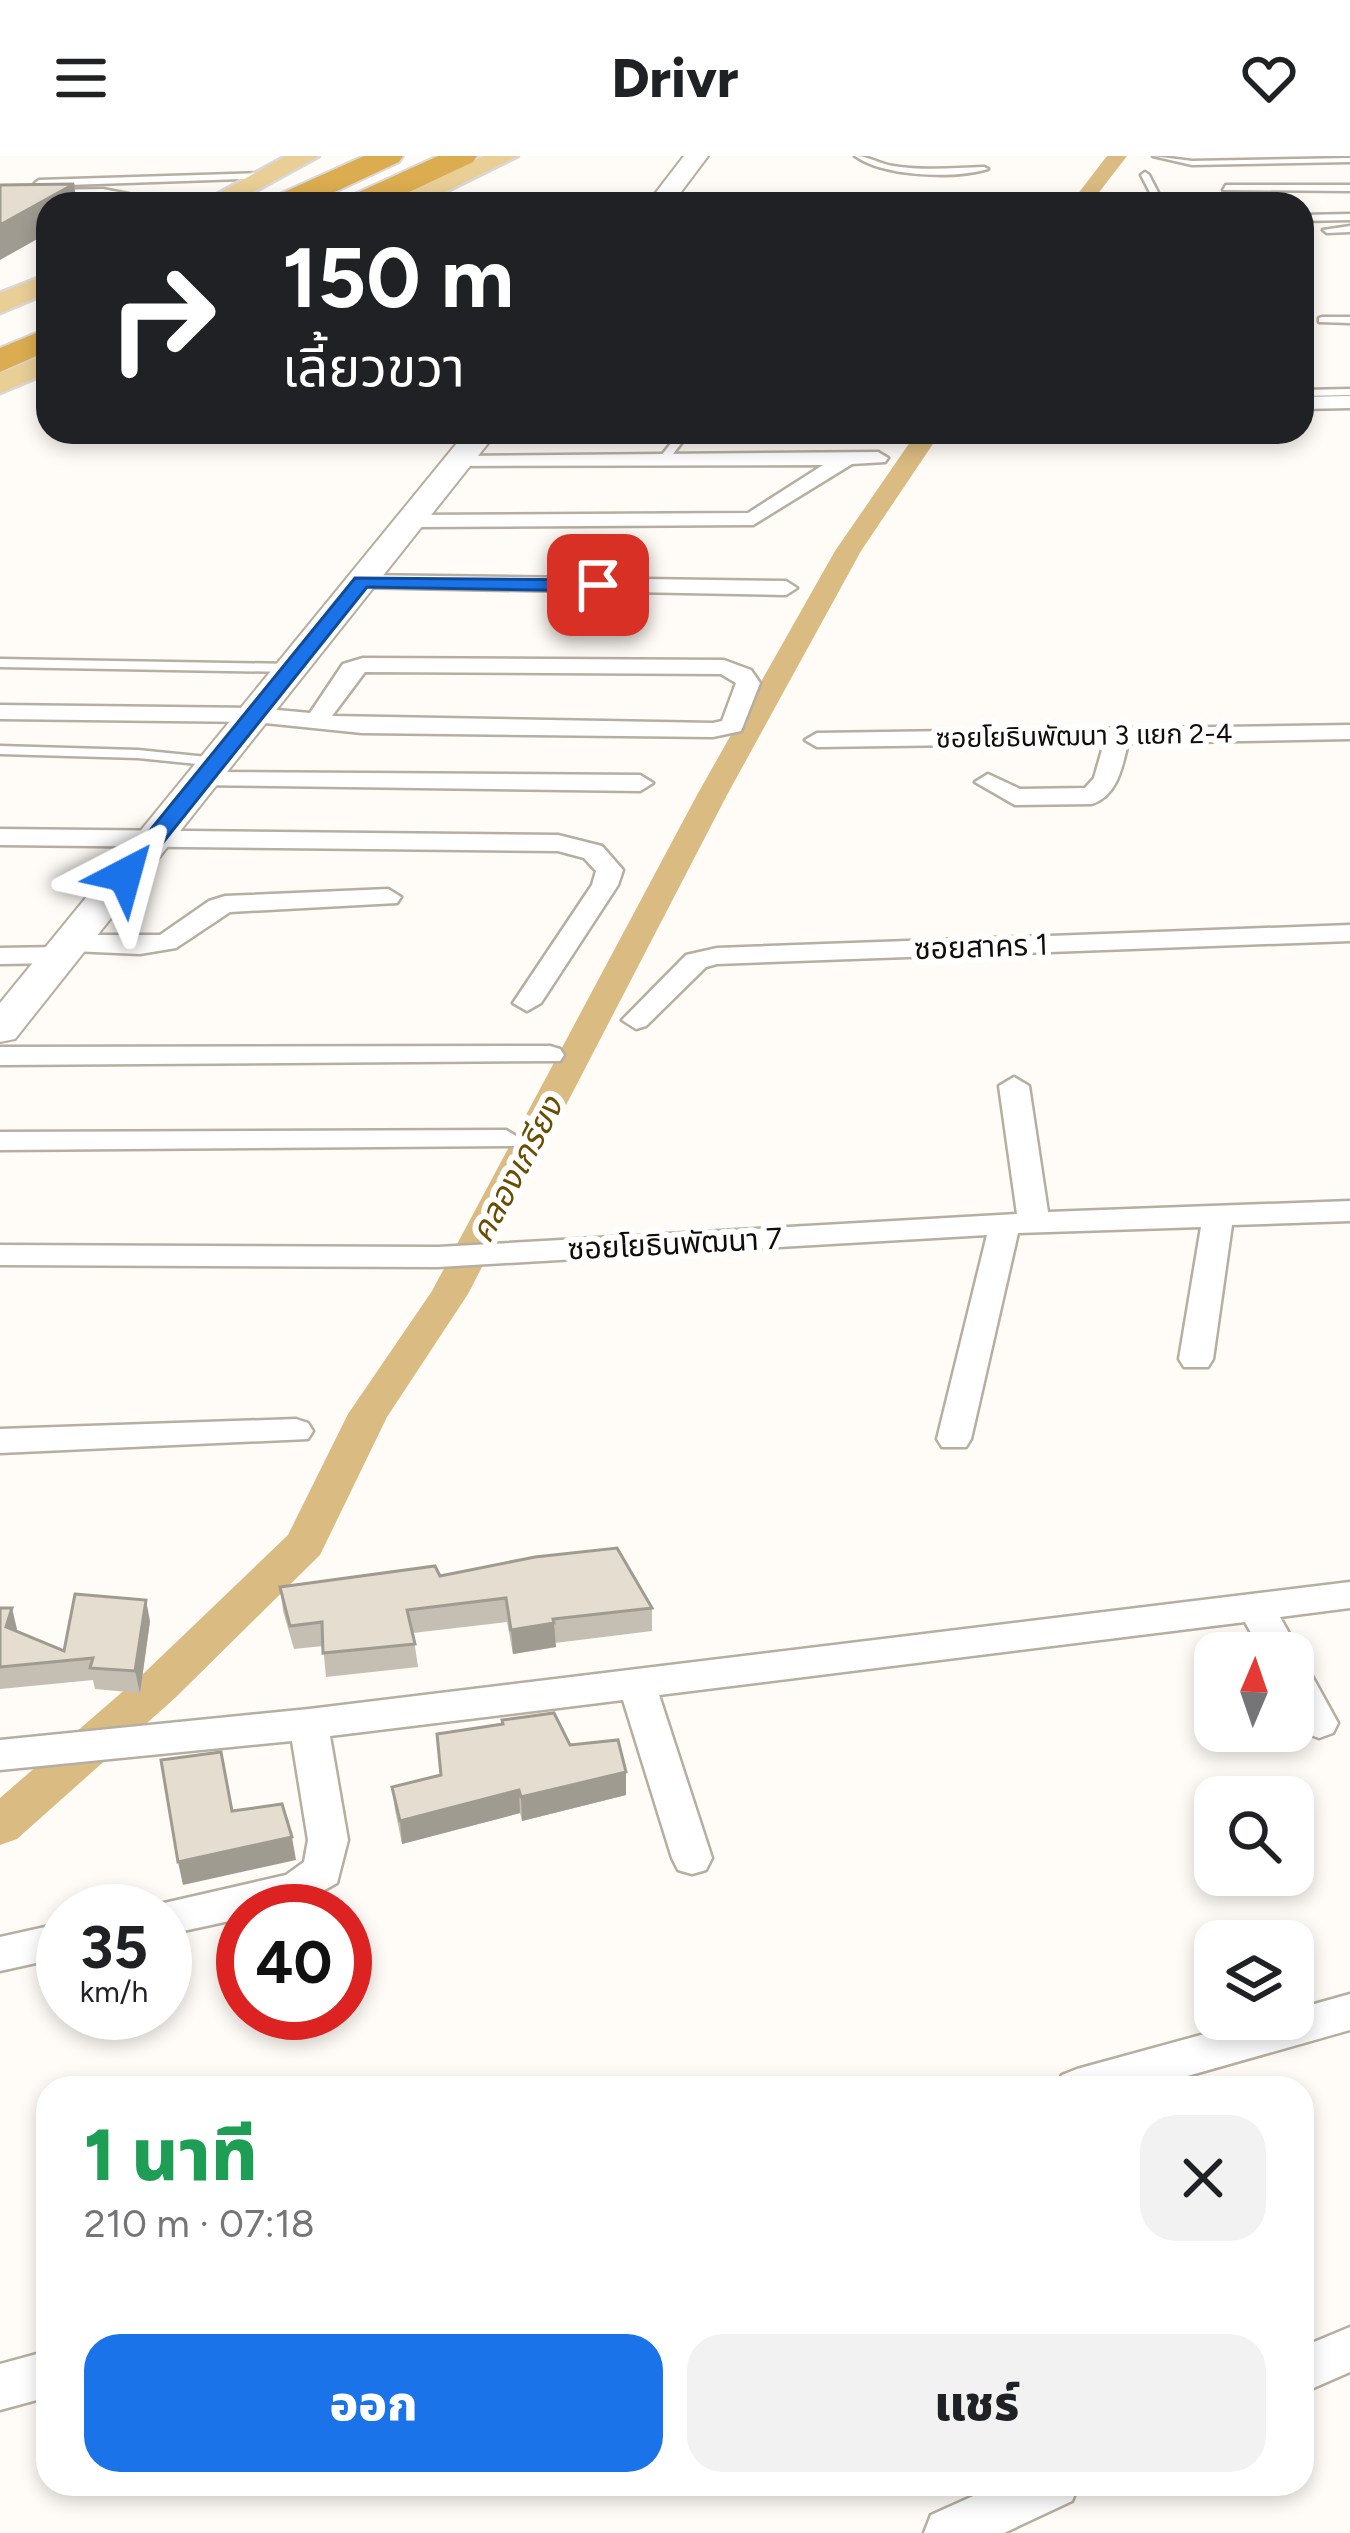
<!DOCTYPE html>
<html lang="th">
<head>
<meta charset="utf-8">
<style>
  body { margin:0; font-family:Figtree,"Noto Sans Thai",sans-serif; background:#f2f2f2; color:#202124; height:100vh; display:flex; flex-direction:column; font-size:45px; white-space:nowrap }
  * { box-sizing:border-box; margin:0 }
  p { font-size:39px; color:#757577 }
  .icon { flex:none; width:66px; height:66px; fill:none; stroke:currentColor; stroke-width:2; stroke-linecap:round; stroke-linejoin:round }
  .map { position:relative; flex:1; overflow:hidden }
  .side { position:absolute; left:36px; top:1920px; width:1278px; height:420px; display:flex; flex-direction:column; background:#fff; border-radius:36px; box-shadow:0 6px 18px #0003 }
  .side>* { flex:none }
  .guide { position:absolute; left:36px; top:36px; width:1278px; height:252px; border-radius:36px; box-shadow:0 6px 18px #0003; background:#202124; color:#fff; overflow:hidden }
  .needle { width:78px; rotate:2deg }
  .buttons { position:absolute; left:1194px; top:1476px; display:grid; gap:24px }
  .buttons a { display:grid; place-items:center; width:120px; height:120px; border-radius:24px; background:#fff; box-shadow:0 6px 18px #0003; font-size:60px }
  .speed { position:absolute; left:36px; top:1728px; display:flex; gap:24px; font-size:60px; font-weight:700; text-align:center }
  .speed>* { display:grid; place-content:center; width:156px; height:156px; border-radius:50%; background:#fff; box-shadow:0 6px 18px #0003; line-height:1 }
  .speed small { font-size:30px; font-weight:400 }
  .speed .limit { border:18px solid #d22; background:#fff; color:#111 }
  .pin { position:absolute; display:grid; place-items:center; width:102px; height:102px; color:#fff; margin:-51px; border-radius:24px; box-shadow:0 6px 18px #0006 }
  .me { position:absolute; width:132px; margin:-66px; rotate:39deg; stroke-linejoin:round; filter:drop-shadow(0 0 9px #0008) }
  .turn { display:flex; align-items:center; gap:42px; height:252px; padding:0 48px; font-size:54px }
  .turn .icon { width:156px; height:156px; stroke-width:2.5 }
  .turn b { display:block; font-size:84px; line-height:102px }
  .round { display:grid; place-items:center; flex:none; width:126px; height:126px; border-radius:36px; background:#f2f2f2 }
  .headline { display:flex; align-items:center; justify-content:space-between; height:204px; padding:0 48px }
  h1 { font-size:72px; font-weight:800; line-height:90px; color:#1e9e55 }
  .action { display:flex; gap:24px; margin-top:auto; padding:24px 48px }
  .action a { flex:1; height:138px; border-radius:36px; background:#1a73e8; color:#fff; font-size:48px; font-weight:800; line-height:138px; text-align:center }
  .action a+a { background:#f2f2f2; color:#202124 }
  header { display:flex; justify-content:space-between; align-items:center; height:156px; padding:0 48px; background:#fff; font-size:54px; font-weight:800 }
  .map>svg:first-child { display:block }
  .lines { fill:none; stroke-linecap:round; stroke-linejoin:round }
  .canal { fill:#dabb82; fill-rule:evenodd }
  .lane-casing { stroke:#b6aea0; stroke-width:5 }
  .street-casing { stroke:#b6aea0; stroke-width:5 }
  .secondary-casing { stroke:#b6aea0; stroke-width:4 }
  .primary-casing { stroke:#d9d8d7; stroke-width:5 }
  .highway-casing { stroke:#d9d8d7; stroke-width:4 }
  .lane { fill:#fff; fill-rule:evenodd }
  .street { fill:#fff; fill-rule:evenodd }
  .secondary { fill:#fff; fill-rule:evenodd }
  .primary { fill:#e9ce96; fill-rule:evenodd }
  .highway { fill:#dbad50; fill-rule:evenodd }
  .wall { fill:#c5beb2 }
  .shaded-wall { fill:#a09b91 }
  .building { fill:#e5ddcf; stroke:#a09b91; stroke-width:3 }
  .route { fill:#1a73e8; stroke:#114b97; stroke-width:3 }
  .labels { text-anchor:middle; stroke-width:12; stroke-linejoin:round; paint-order:stroke }
  .far-street-label { font-size:27px; fill:#0f0d08; stroke:#fff }
  .street-label { font-size:30px; fill:#0f0d08; stroke:#fff }
  .water-label { font-size:33px; font-style:italic; fill:#6b4d01; stroke:#fff }
</style>
</head>
<body>
<header><svg class="icon" aria-label="menu" viewBox="0 0 24 24"><path d="M4 6h16M4 12h16M4 18h16"/></svg>Drivr<svg class="icon" aria-label="heart" viewBox="0 0 24 24"><path d="M12 20l-8-8c-3-5 5-10 8-4 3-6 11-1 8 4z"/></svg></header>
<div class="map">
<svg width="1350" height="2377" viewBox="0 0 1350 2377">
  <rect width="100%" height="100%" fill="#fffbf6"/>
  <g class="lines">
    <!-- canal -->
    <path class="canal" d="M1107 0H1127L1090 48H1070Z
      M917 276H941L861 395 727 639 468 1138 387 1261 320 1399 175 1542 17 1683 0 1689V1642L143 1518 288 1379 348 1258 432 1135 697 639 835 395Z"/>
    <!-- lane casing -->
    <g class="lane-casing">
      <path id="lane" d="M855 0C869 0 879 8 893 10 923 15 954 12 984 11L988 13C955 23 884 21 855 0Z
        M1153 0 1192 5 1350 2V6L1192 9Z
        M1145 16 1149 19 1164 48H1156L1141 19Z
        M267 17 270 22 39 30 35 27 39 24Z
        M1226 29H1350V35L1223 34Z
        M1350 58V64L1302 65V59Z
        M1350 70V76L1327 77 1323 74Z
        M1322 161H1350V167L1319 166V162Z
        M1350 233V239L1302 240V234Z
        M680 276H690L666 307H658L657 305Z
        M0 503 292 508 298 512 292 516 0 511Z
        M0 590 138 594 217 602 223 606 217 610 138 602 0 598Z"/>
    </g>
    <!-- street casing -->
    <g class="street-casing">
      <path id="street" d="M103 33 179 48 103 43 0 45V35Z
        M1350 240V252L1302 253V241Z
        M878 296 888 302 885 306 852 308 753 369 413 371 402 365 413 359 748 357 823 309 451 310 448 306 458 300Z
        M362 419 786 425 797 432 786 439 354 431 351 426Z
        M363 502 724 504 751 514 760 527 741 575 713 581 362 577 255 566 0 563V549L255 552 310 557 343 508ZM365 516 721 518 736 527 722 565 713 567 332 560Z
        M1350 569V583L1128 587C1122 611 1118 639 1092 648L1015 649 975 626 988 618 1020 633 1085 632 1094 622 1104 587 817 591 805 584 817 577Z
        M202 616 640 619 653 627 640 635 193 629 189 624Z
        M0 673 558 679 602 690 623 714 618 729 541 847 527 855 513 847 592 729 596 715 584 702 558 695 0 689Z
        M388 733 401 741 397 747 230 756 176 792 140 798 72 795 71 805 61 807 0 808V792L59 791 60 781 70 779H160L209 745 225 740Z
        M1350 769V785L717 808 706 811 646 870 636 873 622 864 686 799 717 792Z
        M550 890 560 893 564 899 560 905 0 909V891Z
        M1014 921 1029 930 1048 1056 1350 1045V1065L1232 1069 1213 1203 1208 1211H1184L1179 1203 1201 1071 1018 1077 971 1283 966 1291H942L937 1283 987 1079 438 1111 0 1109V1089L438 1091 1017 1058 999 930Z
        M506 974 521 983 517 990 0 994V976Z
        M296 1263 308 1267 313 1275 308 1283 0 1297V1273Z
        M1350 1426V1452L1280 1461 1300 1497 1295 1505 1306 1509 1338 1567 1333 1577 1319 1582 1305 1577 1293 1554V1497H1262L1245 1466 659 1539 712 1702 706 1714 692 1718 678 1714 672 1702 623 1544 330 1580 348 1684 337 1727 296 1750 243 1755V1762L165 1779V1755H148L151 1750 286 1719 304 1706 308 1684 292 1585 0 1614V1584L309 1553Z
        M63 1767V1801L0 1815V1781Z
        M1350 1838V1874L1145 1932H1055L1062 1919 1077 1913 1259 1863H1293V1854Z
        M1350 2171V2216L1302 2237V2191Z
        M48 2195V2241L0 2254V2208Z
        M1000 2328H1079L1072 2345 1004 2377H924L931 2359Z"/>
    </g>
    <!-- secondary casing -->
    <g class="secondary-casing">
      <path id="secondary" d="M684 0H708L672 48H647Z
        M466 276H497L15 883 0 886V847Z"/>
    </g>
    <!-- primary casing -->
    <g class="primary-casing">
      <path id="primary" d="M286 0H319L232 48H199Z
        M484 0H518L421 48H386Z
        M48 118V137L0 157V137Z
        M48 197V217L0 237V217Z"/>
    </g>
    <!-- highway casing -->
    <g class="highway-casing">
      <path id="highway" d="M364 0H403L399 6 309 48H268L273 41Z
        M438 0H477L473 6 384 48H343L348 41Z
        M48 172V195L0 216V192Z"/>
    </g>
    <!-- lane -->
    <use href="#lane" class="lane"/>
    <!-- street -->
    <use href="#street" class="street"/>
    <!-- secondary -->
    <use href="#secondary" class="secondary"/>
    <!-- primary -->
    <use href="#primary" class="primary"/>
    <!-- highway -->
    <use href="#highway" class="highway"/>
  </g>
  <!-- wall -->
  <path class="wall" d="M440 1420 652 1452V1475L555 1487 556 1491 513 1498 507 1466 413 1477 418 1511 326 1521 323 1490 294 1493 283 1455 280 1431Z
    M0 1452 17 1473V1475L64 1495 150 1465 140 1537 95 1533 93 1524 0 1533Z
    M570 1589 626 1616V1639L522 1665 520 1657 402 1688 395 1654 392 1631Z"/>
  <!-- shaded-wall -->
  <path class="shaded-wall" d="M74 28 77 48H48V77L0 104V69Z
    M146 1444 150 1465 140 1537 135 1515Z
    M12 1452 17 1473 12 1492 6 1471Z
    M554 1467 556 1491 513 1498 511 1474Z
    M626 1616V1639L522 1665 521 1641Z
    M519 1634 520 1657 402 1688 400 1665Z
    M292 1681 296 1704 183 1729 178 1706Z"/>
  <!-- building -->
  <path class="building" d="M74 28 0 69V29Z
    M617 1392 652 1452 553 1463 554 1467 511 1474 506 1442 407 1454 415 1488 323 1497 322 1466 290 1470 280 1431 435 1410 440 1420 535 1401Z
    M75 1438 146 1444 135 1515 90 1512 93 1502 0 1511V1452H12L6 1471 64 1495Z
    M554 1557 570 1589 618 1584 626 1616 521 1641 519 1634 400 1665 392 1631 441 1619 437 1578 503 1568 502 1564Z
    M221 1596 232 1655 282 1648 292 1681 178 1706 161 1604Z"/>
  <!-- route -->
  <path class="route" d="M355 422 598 424 607 429 598 435 367 431 133 724H117V715Z"/>
  <g class="labels">
    <!-- far-street labels -->
    <g class="far-street-label">
      <text transform="translate(1084 580) rotate(-1)" y="9">ซอยโยธินพัฒนา 3 แยก 2-4</text>
    </g>
    <!-- street labels -->
    <g class="street-label">
      <text transform="translate(981 791) rotate(-2)" y="10">ซอยสาคร 1</text>
      <text transform="translate(675 1088) rotate(-3)" y="10">ซอยโยธินพัฒนา 7</text>
    </g>
    <!-- water labels -->
    <g class="water-label">
      <text transform="translate(516 1013) rotate(-62)" y="12">คลองเกรียง</text>
    </g>
  </g>
</svg>
<div class="buttons">
<a><svg class="needle" viewBox="-14 -14 28 28"><path d="M0-13l5 13h-10z" fill="#e53935"/><path d="M0 13l5-13h-10z" fill="#757577"/></svg></a>
<a><svg class="icon" aria-label="search" viewBox="0 0 24 24"><circle cx="10" cy="10" r="6"/><path d="M15 15l6 6"/></svg></a>
<a><svg class="icon" aria-label="layers" viewBox="0 0 24 24"><path d="M12 4l9 5-9 5-9-5zM3 14l9 5 9-5"/></svg></a>
</div>
<div class="speed"><div>35<small>km/h</small></div><div class="limit">40</div></div>
<div class="pin" style="left:598px;top:429px;background:#d93025"><svg class="icon" aria-label="arrive" viewBox="0 0 24 24"><path d="M6 21V4h12l-3 4 3 4H6"/></svg></div>
<svg class="me" style="left:125px;top:719px" viewBox="-20 -20 40 40"><path d="M0-17L14 15 0 8-14 15z" fill="#1a73e8" stroke="#fff" stroke-width="4"/></svg>
<div class="guide">
<div class="turn"><svg class="icon" aria-label="right" viewBox="0 0 24 24"><path d="M7 20v-9h11M14 6l5 5-5 5"/></svg><div><b>150 m</b>เลี้ยวขวา</div></div>
</div>
<section class="side">
<div class="headline"><div><h1>1 นาที</h1><p>210 m · 07:18</p></div><a class="round"><svg class="icon" aria-label="close" viewBox="0 0 24 24"><path d="M6 6l12 12M18 6L6 18"/></svg></a></div>
<div class="action"><a>ออก</a><a>แชร์</a></div>
</section>
</div>
</body>
</html>
